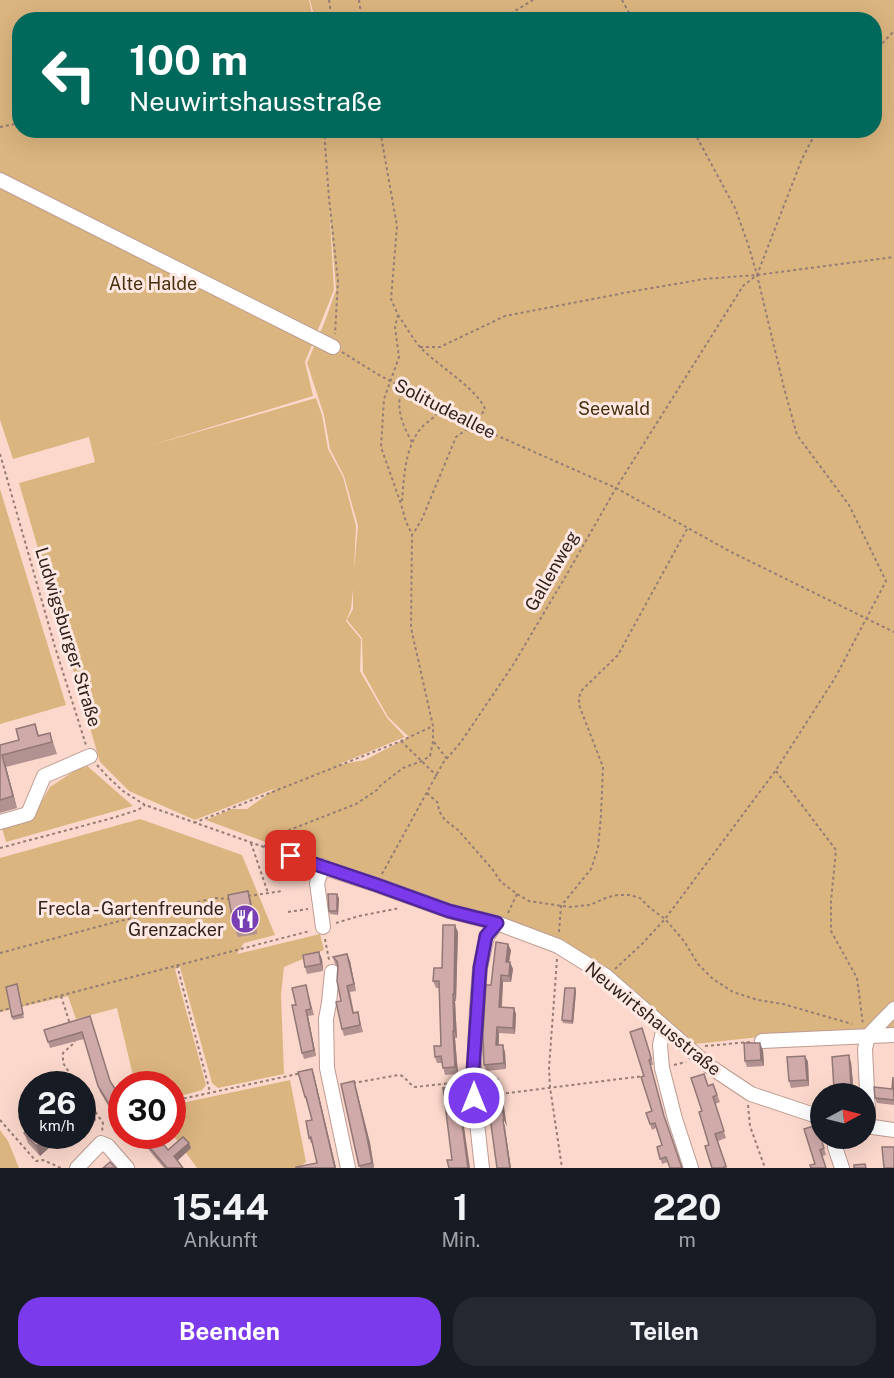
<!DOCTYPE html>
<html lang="de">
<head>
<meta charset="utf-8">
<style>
  body { margin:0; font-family:"Public Sans",sans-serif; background:#242831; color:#f1f3f6; height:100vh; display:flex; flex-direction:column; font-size:22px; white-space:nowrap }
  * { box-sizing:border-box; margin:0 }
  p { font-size:20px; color:#9ea1a6 }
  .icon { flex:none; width:33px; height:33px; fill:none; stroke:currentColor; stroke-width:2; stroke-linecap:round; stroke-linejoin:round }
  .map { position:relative; height:1168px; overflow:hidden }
  .drawer { display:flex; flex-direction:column; background:#171b24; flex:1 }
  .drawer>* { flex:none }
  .hud { position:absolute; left:12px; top:12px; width:870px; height:126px; border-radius:24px; box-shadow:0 6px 24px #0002; background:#00695c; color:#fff; overflow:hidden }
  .needle { width:39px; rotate:83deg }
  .tools { position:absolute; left:810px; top:1083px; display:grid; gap:12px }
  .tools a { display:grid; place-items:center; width:66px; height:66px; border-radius:50%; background:#171b24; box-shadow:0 6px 24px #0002; font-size:30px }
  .speed { position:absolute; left:18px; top:1071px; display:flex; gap:12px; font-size:30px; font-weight:700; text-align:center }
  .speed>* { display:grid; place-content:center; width:78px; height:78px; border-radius:50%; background:#171b24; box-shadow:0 6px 24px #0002; line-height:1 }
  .speed small { font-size:15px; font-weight:400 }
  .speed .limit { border:9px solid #d22; background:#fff; color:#111 }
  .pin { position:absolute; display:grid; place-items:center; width:51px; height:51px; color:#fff; margin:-26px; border-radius:12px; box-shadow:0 3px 9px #0006 }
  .me { position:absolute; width:66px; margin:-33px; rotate:0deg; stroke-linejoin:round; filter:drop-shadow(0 0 4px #0008) }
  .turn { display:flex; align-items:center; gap:21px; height:126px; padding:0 18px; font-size:27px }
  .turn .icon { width:78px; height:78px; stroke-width:2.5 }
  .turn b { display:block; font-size:42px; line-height:51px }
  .eta { display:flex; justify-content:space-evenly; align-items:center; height:102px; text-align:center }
  .eta b { font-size:36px; font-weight:700; line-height:42px }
  .action { display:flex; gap:12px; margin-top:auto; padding:12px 18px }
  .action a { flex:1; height:69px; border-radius:24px; background:#7c3aed; color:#fff; font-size:24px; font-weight:700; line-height:69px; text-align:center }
  .action a+a { background:#242831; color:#f1f3f6 }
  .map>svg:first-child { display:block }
  .green { fill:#dbb57f; fill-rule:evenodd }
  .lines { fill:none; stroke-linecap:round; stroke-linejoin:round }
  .minor-casing { stroke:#bd9b91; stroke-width:16 }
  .path { stroke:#967d75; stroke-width:2; stroke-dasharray:3 3; stroke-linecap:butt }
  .minor { stroke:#fff; stroke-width:14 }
  .wall { fill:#b29291 }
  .shaded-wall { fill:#917776 }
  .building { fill:#cfaaa9; stroke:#917776; stroke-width:1.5 }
  .route-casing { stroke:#51269a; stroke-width:15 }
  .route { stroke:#7c3aed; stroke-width:10 }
  .labels { text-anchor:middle; stroke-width:6; stroke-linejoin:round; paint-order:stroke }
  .park-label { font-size:18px; fill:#453010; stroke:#ffe8e2 }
  .street-label { font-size:18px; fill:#30221e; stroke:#ffe8e2 }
  .poi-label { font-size:18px; fill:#30221e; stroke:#ffe8e2; text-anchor:end }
</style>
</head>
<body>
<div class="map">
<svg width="894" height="1168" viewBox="0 0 894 1168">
  <rect width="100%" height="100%" fill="#fcd8cc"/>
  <!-- green -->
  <path class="green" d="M0 0H309L313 19 20 20V130H874V20H315L310 0H894V1031L778 1035 695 1044 607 972 449 907 292 852 206 820 232 809H247L276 788 195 820 129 791 100 762 19 483 95 462 89 437 13 459 0 420ZM329 201 336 290 325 321 307 363 324 415 330 449 344 476 358 526 354 570 356 526 343 477 328 449 322 415 316 398 152 445 313 396 305 362 334 290ZM353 589V609L347 620 362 638 363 672 388 717 409 737 365 760 337 765 405 737 387 718 360 671 361 639 346 621 351 609Z
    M0 489 66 705 0 724Z
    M85 764 133 806 6 842 2 828 31 820 50 787Z
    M140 819 242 855 275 935 244 943 237 954 320 934 324 950 284 967 281 995 284 1074 218 1088 212 1083 180 967 175 969 206 1085 202 1090 173 1098 172 1084H135L117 1008 76 1019 68 996 0 1012V858Z
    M290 1080 306 1162 299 1168H197L173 1135 172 1105Z
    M0 1130 8 1141 19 1168H0Z"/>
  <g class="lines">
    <!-- minor casing -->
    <g class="minor-casing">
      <path id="minor" d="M0 180 333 347
        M0 822 28 814 44 776 90 756
        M291 857 377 885 449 911 497 923 558 946 606 976 709 1066 751 1094 820 1117
        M323 927 317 883 323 866
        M332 972 329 1003 326 1019 327 1068 348 1168
        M664 1027 660 1045 662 1068 675 1119 691 1168
        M762 1041 894 1035
        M866 1126 894 1130
        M867 1126 868 1112 865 1049 868 1036 894 1009
        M835 1138V1147L842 1168
        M77 1168 101 1143 108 1146 127 1168
        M482 1168 473 1086 477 1009 480 968 487 936 497 923"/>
    </g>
    <!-- path -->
    <path class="path" d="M329 0 332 20
      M359 0 362 20
      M622 0 633 20
      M500 20 533 0
      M874 52 894 31
      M0 127 20 123
      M324 130 329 198 338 281 335 334
      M398 315C406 326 413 340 423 350 440 367 477 389 485 409L480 417 473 425 456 437 422 519 413 534
      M420 347H440L505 316 629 292 704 279 757 275 894 257
      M342 352 379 375 473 425 616 488 731 552 894 632
      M403 388C394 406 403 426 412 442
      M0 454 55 647 86 745
      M402 501C404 476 405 448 421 428 428 421 436 417 440 408
      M401 741 437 776
      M434 742 447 759
      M97 765 108 777 123 791 145 805 281 853
      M776 771 836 850 831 901V931L857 978 863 1025
      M427 793 438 803 439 811 445 820 458 830 493 870 501 882 517 894 529 901 569 907 590 905 608 897 618 895H629L640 898 650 908 665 919 684 941 698 964 713 979 733 992 758 1000 783 1004 852 1024
      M194 823 401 741 433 726
      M251 843 268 893
      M264 847 274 836 356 804 377 790 381 785 403 768 422 761 430 756 433 742V726L411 628 412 534 406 522 401 504 381 447 384 399 399 357 395 327 398 315 391 299 397 226 380 130
      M0 848 109 819 138 810 145 805
      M382 874 443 763 461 742 513 665 567 574 616 488 743 286 757 275 802 159 817 130
      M248 896 283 891
      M288 912 308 909
      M508 913 517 894
      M336 923 359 916 400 908
      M559 932 561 906 591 869 598 848 601 815 603 767 579 705V697L582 690 618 655 687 529
      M325 939 329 960
      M0 953 108 924 214 898 230 899
      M557 959 549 1068 550 1087 562 1168
      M177 965 210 1092
      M615 969 642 944 665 919 776 770 835 678 886 581 849 505 797 435 784 388 757 275 748 244 735 208 693 130
      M61 996 70 1024
      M20 1006 310 931
      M0 1011 11 1008
      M74 1039 75 1042 63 1053V1063L77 1084
      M705 1046 750 1042
      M674 1065 686 1062
      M353 1083 399 1075C406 1076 408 1084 415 1087L461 1082
      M82 1092 103 1123 102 1132
      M500 1094 644 1076
      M172 1101 302 1073
      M748 1105 750 1126 765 1168
      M0 1120 36 1161 43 1160 61 1168"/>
    <!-- minor -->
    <use href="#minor" class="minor"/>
  </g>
  <!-- wall -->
  <path class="wall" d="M35 724 39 735 50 733 57 754 6 767 17 808 0 813V745L19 740Z
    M248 891 251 901 257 934 238 937 234 927Z
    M339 898 338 915 330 914 329 911Z
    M458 932 456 1001H455L457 1038H455L458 1074 445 1075 442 1063H437L435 1057 441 1046 439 988H436L433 981 442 968Z
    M511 950 509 962 513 969 511 982H503L502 1007 514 1008 516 1014 515 1034 499 1033V1045L505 1052 506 1069 486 1071 484 1065 491 985Z
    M347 954 350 961 356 991 350 992 354 1013 358 1012 363 1032 344 1036 342 1029 341 1001 338 967 335 964 333 957Z
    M322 959 323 971 307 974 305 967Z
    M17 984 24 1018 13 1020 12 1017Z
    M306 985 314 1015 308 1016 316 1056 304 1059 302 1053 296 1005Z
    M575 988 576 992 573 1024 563 1023 562 1020Z
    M90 1016 111 1083 118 1122 100 1092 84 1039 50 1048 48 1042Z
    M642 1028 652 1059 653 1065H651L668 1162 662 1164 657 1147 662 1145 656 1128 652 1130 646 1113 652 1111 644 1076Z
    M763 1050 764 1066 747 1067 745 1061Z
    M805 1056 808 1062 809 1086 791 1088 789 1081Z
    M851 1062 854 1094H836L834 1089Z
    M312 1069 314 1075 336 1168H296L317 1163 313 1143H311L309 1138 312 1120 308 1103H307L305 1097Z
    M894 1077V1105L877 1103 875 1098 892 1089Z
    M341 1084 356 1087 370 1143 374 1168H360Z
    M713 1084 720 1102 715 1104 726 1138 718 1141 727 1168H712L709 1145 702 1111 708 1085Z
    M817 1125 826 1155 822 1156 815 1164Z
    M24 1133 62 1136 40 1156 28 1143Z
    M137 1136H158L168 1150 189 1143 191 1148 177 1161 183 1168H164Z"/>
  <!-- shaded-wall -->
  <path class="shaded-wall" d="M2 755 6 767 17 808 13 796Z
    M248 891 251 901 257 934 254 924Z
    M337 894 339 898 338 915 337 911Z
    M455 925 458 932 456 1001 454 994Z
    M508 944 511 950 508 968 506 962Z
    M319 952 322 959 323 971 321 964Z
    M347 954 350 961 356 991 354 984Z
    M510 962 513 969 511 982 509 976Z
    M501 975 503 982 501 1013 499 1007Z
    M575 988 576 992 573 1024 572 1021Z
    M453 994 455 1001 457 1038 454 1031Z
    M514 1008 516 1014 515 1034 513 1028Z
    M306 1010 308 1016 316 1056 314 1050Z
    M497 1027 499 1033 498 1051 496 1045Z
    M453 1031 455 1038 458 1074 455 1067Z
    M760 1043 763 1050 764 1066 761 1060Z
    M503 1045 505 1052 506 1069 504 1063Z
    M849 1055 851 1062 854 1094 851 1087Z
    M805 1056 808 1062 809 1086 807 1080Z
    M312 1069 314 1075 336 1168H335Z
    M498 1079 501 1086 507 1127 504 1120Z
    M354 1081 370 1143 374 1168 372 1163Z
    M457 1086 459 1092 470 1168H468Z
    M93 1110 96 1120 85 1132 82 1126V1120Z
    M122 1112V1120L118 1122 116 1116Z
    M503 1120 505 1127 511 1168H510Z
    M47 1136H62L40 1156 36 1146Z
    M189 1143 191 1148 176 1162 174 1156Z"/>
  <!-- building -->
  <path class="building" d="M35 724 38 736 50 733 52 742 2 755 13 796 0 800V745L19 740 16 729Z
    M248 891 254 924 234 927 228 895Z
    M328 894H337V911H329Z
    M443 925H455L454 994H453L454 1031H453L455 1067 443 1068 441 1056 435 1057 434 1046H441L439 981H433L434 968H442Z
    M496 942 508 944 506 962H510L509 976 501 975 499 1007 514 1008 513 1028 497 1027 496 1045H503L504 1063 484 1065 483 1034 486 985H491Z
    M319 952 321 964 305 967 303 955Z
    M347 954 354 984 347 986 353 1013 358 1012 360 1025 342 1029 336 1002 341 1001 337 981 338 966 337 961 333 957Z
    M17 984 23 1014 12 1017 6 987Z
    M306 985 311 1009 306 1010 314 1050 302 1053 292 1005H296L292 988Z
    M565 988H575L572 1021 562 1020Z
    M90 1016 110 1081 122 1100V1112L116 1116 98 1086 82 1032 48 1042 44 1030Z
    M642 1028 650 1054 651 1059 649 1060 664 1116 682 1168H670L666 1157 660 1159 657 1147 662 1145 655 1123 650 1124 646 1113 652 1111 641 1077 644 1076 630 1032Z
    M744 1043H760L761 1060 745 1061Z
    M849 1055 851 1087 834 1089 832 1057Z
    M805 1056 807 1080 789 1081 787 1057Z
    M312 1069 335 1168H296V1167L317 1163 311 1137 309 1138 306 1121 312 1120 306 1097H305L298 1072Z
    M704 1074 708 1086 713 1084 717 1095 713 1097 724 1131 715 1134 726 1166 724 1167V1168H712L705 1146 709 1145 699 1112 702 1111 691 1078Z
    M893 1077 894 1100 875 1098 874 1087 892 1089Z
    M498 1079 504 1120H503L510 1168H497L485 1081Z
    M354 1081 367 1137 372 1163 359 1166 341 1084Z
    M457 1086 468 1168H449L447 1160H452L443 1088Z
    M82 1100 93 1110 82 1120Z
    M817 1125 824 1148 820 1150 826 1168H811L810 1165 815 1164 804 1129Z
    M32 1126V1136H47L36 1146 24 1133Z
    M140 1136H157L168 1150 183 1137 189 1143 174 1156 183 1168H167Z
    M882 1147H894V1168H884Z
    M110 1162 116 1168H103Z
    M865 1164 866 1168H854V1165Z"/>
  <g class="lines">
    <!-- route casing -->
    <g class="route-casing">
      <path id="route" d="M291 856 377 885 449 911 497 923 486 936 480 968 472 1086 474 1098"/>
    </g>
    <!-- route -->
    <use href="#route" class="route"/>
  </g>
  <!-- icons -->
  <defs>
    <g id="restaurant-disc" transform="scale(1.5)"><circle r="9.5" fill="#793eb3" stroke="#ffe8e2"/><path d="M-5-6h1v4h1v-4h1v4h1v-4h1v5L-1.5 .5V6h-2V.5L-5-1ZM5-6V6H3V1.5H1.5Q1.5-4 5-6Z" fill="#fff"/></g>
  </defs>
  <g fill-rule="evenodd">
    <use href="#restaurant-disc" x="245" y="919"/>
  </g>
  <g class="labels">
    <!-- park labels -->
    <g class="park-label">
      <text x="153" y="290">Alte Halde</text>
      <text x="614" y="415">Seewald</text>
    </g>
    <!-- street labels -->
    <g class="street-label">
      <text transform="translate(445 409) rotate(27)" y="6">Solitudeallee</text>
      <text transform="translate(552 571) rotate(-60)" y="6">Gallenweg</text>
      <text transform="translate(68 637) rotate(73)" y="6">Ludwigsburger Straße</text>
      <text transform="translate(653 1019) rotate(39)" y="6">Neuwirtshausstraße</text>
    </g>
    <!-- poi labels -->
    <g class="poi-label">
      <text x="224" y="915">Frecla - Gartenfreunde<tspan x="224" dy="21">Grenzacker</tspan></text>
    </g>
  </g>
</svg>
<div class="tools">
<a><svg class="needle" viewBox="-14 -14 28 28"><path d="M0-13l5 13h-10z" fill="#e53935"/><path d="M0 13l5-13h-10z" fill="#9ea1a6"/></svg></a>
</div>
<div class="speed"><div>26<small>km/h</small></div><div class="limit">30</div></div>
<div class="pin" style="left:291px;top:856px;background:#d93025"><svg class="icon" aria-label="arrive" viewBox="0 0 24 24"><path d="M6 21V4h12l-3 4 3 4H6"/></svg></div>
<svg class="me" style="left:474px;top:1098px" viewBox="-20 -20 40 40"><circle r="17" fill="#7c3aed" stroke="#fff" stroke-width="3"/><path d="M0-11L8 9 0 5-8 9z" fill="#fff"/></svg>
<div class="hud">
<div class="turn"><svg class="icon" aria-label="left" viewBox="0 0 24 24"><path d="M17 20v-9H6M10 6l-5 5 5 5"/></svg><div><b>100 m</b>Neuwirtshausstraße</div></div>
</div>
</div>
<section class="drawer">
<div class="eta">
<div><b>15:44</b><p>Ankunft</p></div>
<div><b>1</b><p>Min.</p></div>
<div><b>220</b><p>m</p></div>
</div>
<div class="action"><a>Beenden</a><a>Teilen</a></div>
</section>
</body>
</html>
